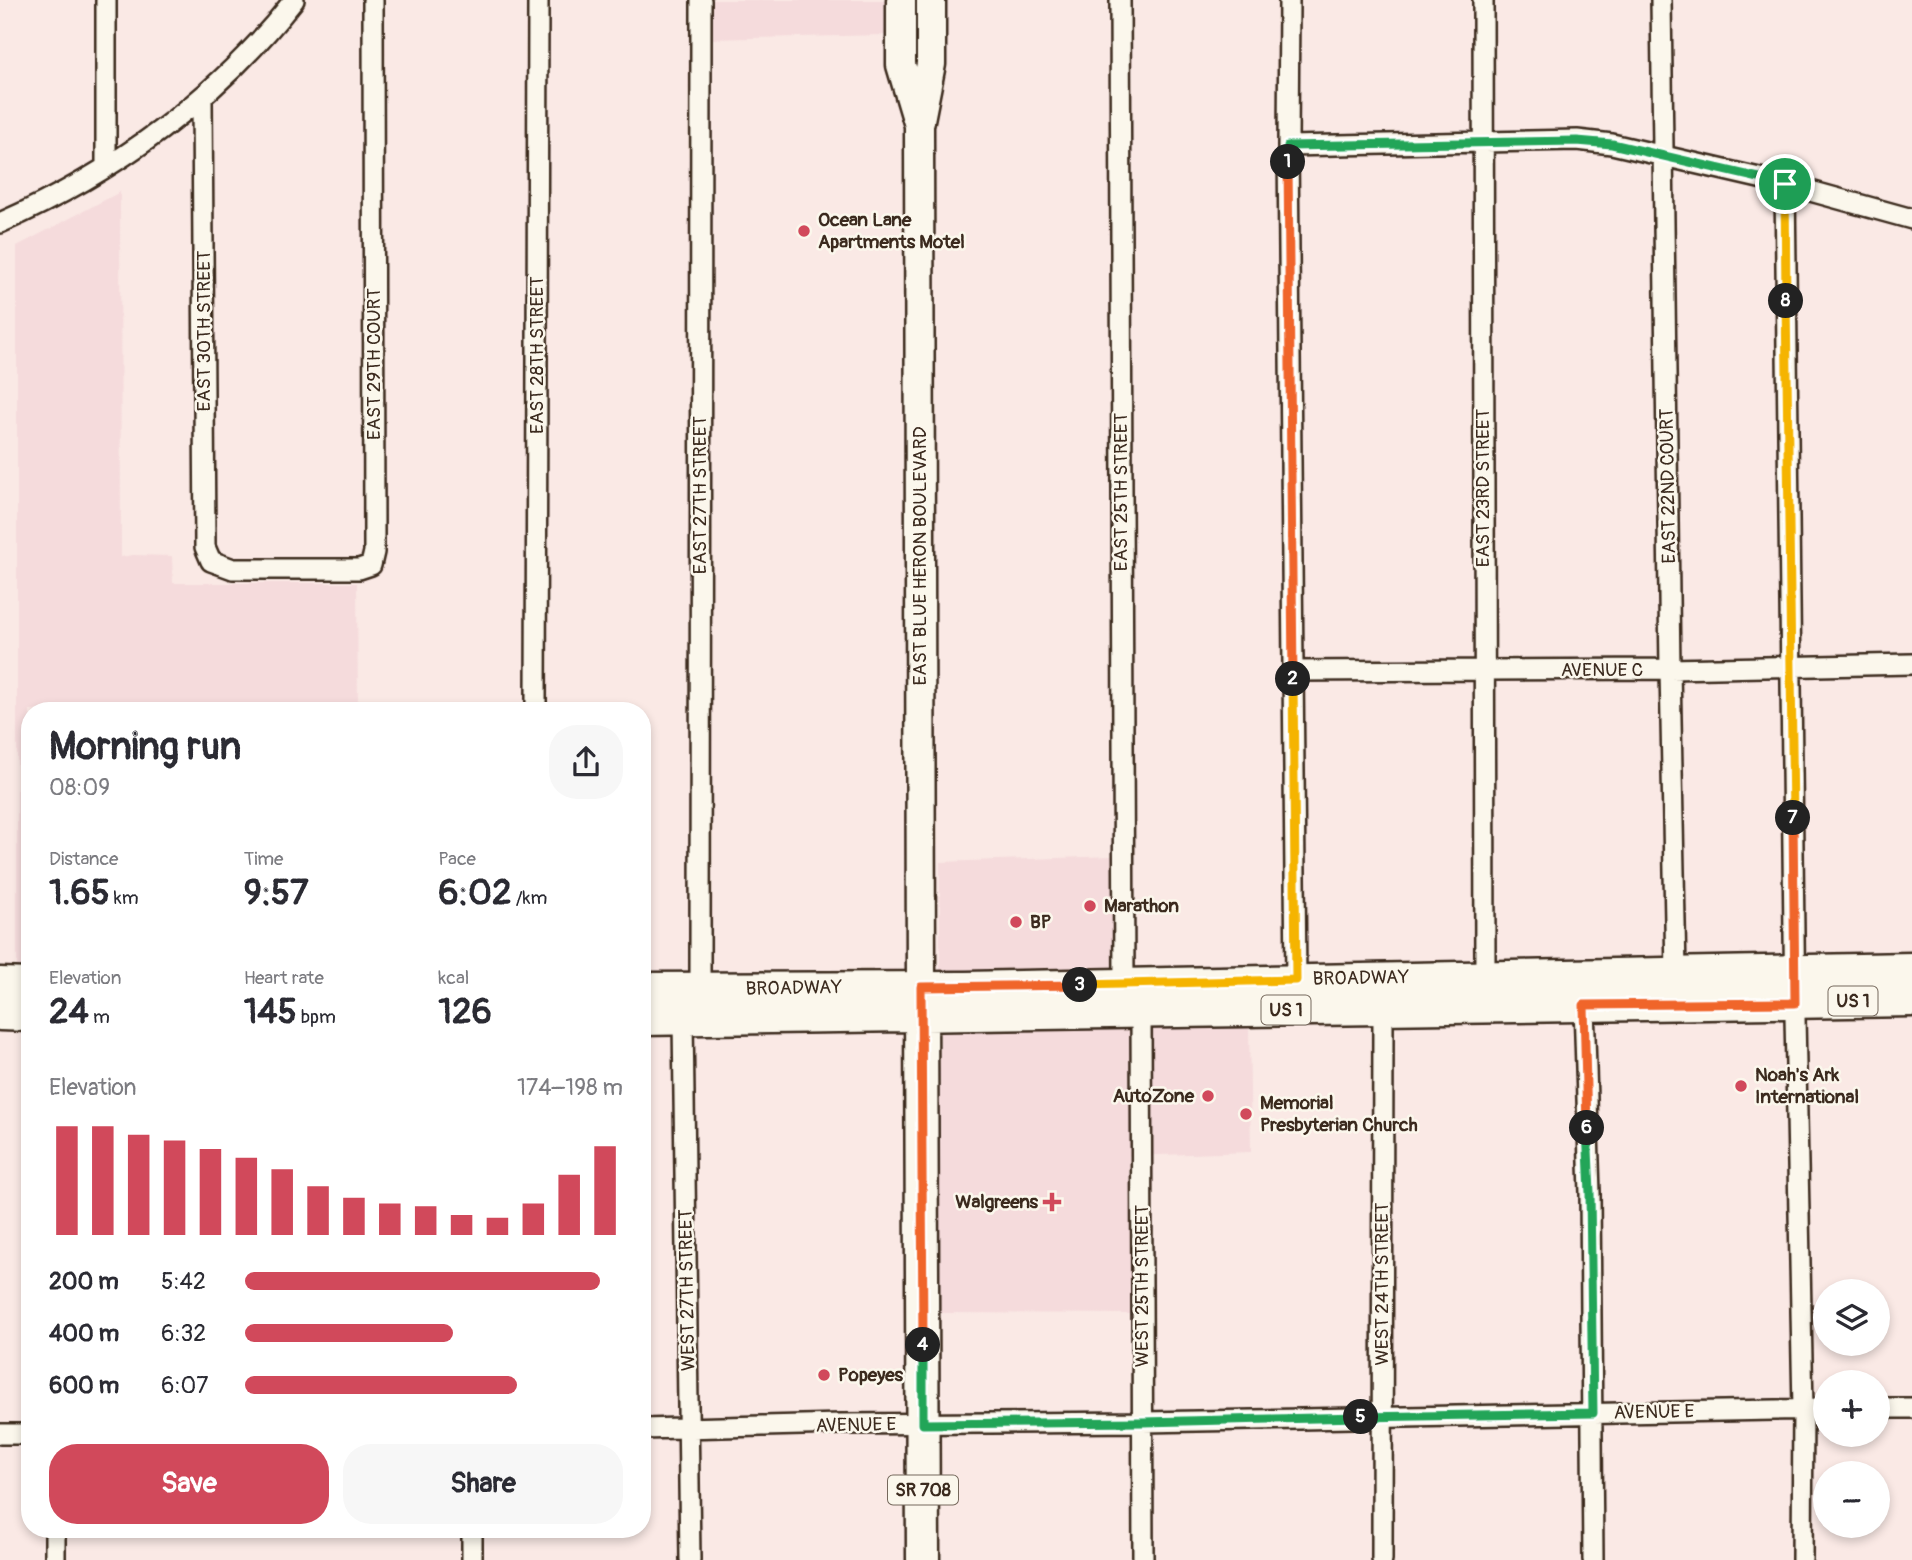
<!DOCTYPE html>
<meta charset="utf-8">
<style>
body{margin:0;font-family:Pangolin,sans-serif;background:#f7f7f7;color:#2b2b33;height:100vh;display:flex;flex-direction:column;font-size:26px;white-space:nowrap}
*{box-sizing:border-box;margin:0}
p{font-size:23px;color:#7c7c81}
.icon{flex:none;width:38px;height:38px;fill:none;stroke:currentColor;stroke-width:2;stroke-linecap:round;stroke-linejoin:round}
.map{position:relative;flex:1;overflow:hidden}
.sheet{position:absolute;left:21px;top:702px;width:630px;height:836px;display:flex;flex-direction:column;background:#fff;border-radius:28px;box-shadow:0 4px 10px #0003}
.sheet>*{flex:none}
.buttons{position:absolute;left:1813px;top:1279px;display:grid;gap:14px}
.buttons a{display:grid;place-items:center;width:77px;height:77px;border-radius:50%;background:#fff;box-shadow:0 4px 10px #0003;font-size:35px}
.pin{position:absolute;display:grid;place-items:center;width:60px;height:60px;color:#fff;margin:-30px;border:4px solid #fff;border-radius:50%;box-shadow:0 2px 7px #0007}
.km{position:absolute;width:35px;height:35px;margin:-18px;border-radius:50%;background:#222;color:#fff;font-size:19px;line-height:35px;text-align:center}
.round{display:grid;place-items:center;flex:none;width:74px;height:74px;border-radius:28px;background:#f7f7f7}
.overview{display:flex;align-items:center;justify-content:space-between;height:119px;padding:0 28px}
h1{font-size:38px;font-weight:800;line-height:52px}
.metrics{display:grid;grid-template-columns:repeat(3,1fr);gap:10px;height:119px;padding:7px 28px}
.metrics div{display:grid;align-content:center}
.metrics b{font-size:35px;font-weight:800}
.metrics small{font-size:19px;font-weight:400}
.metrics p{font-size:19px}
.chart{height:196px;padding:14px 28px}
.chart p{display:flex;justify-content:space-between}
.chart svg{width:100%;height:126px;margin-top:7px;stroke:#d1495b;stroke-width:6}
.action{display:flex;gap:14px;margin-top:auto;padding:14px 28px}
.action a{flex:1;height:80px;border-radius:28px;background:#d1495b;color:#fff;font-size:28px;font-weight:800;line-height:80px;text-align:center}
.action a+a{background:#f7f7f7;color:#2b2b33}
ul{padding:0 28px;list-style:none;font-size:23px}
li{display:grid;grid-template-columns:112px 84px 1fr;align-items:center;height:52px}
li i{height:18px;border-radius:9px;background:#d1495b}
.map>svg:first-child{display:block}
.built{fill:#f5dbdc}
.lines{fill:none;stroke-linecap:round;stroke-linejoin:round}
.minor-casing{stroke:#3b2a1e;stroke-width:24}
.secondary-casing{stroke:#3b2a1e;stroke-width:33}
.primary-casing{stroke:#3b2a1e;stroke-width:37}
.minor{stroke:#fbf7ec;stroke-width:19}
.secondary{stroke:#fbf7ec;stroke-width:28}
.primary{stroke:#fbf7ec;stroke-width:32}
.split-1-casing{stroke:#fff;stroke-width:14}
.split-2-casing{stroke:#fff;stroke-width:14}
.split-3-casing{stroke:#fff;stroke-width:14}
.split-4-casing{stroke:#fff;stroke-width:14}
.split-5-casing{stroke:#fff;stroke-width:14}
.split-6-casing{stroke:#fff;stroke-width:14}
.split-7-casing{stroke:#fff;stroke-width:14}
.split-8-casing{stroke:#fff;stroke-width:14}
.split-9-casing{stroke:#fff;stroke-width:14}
.split-1{stroke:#22a559;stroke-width:9}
.split-2{stroke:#f0652b;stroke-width:9}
.split-3{stroke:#f5b400;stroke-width:9}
.split-4{stroke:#f0652b;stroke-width:9}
.split-5{stroke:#22a559;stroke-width:9}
.split-6{stroke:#22a559;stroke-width:9}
.split-7{stroke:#f0652b;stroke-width:9}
.split-8{stroke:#f5b400;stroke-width:9}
.split-9{stroke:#f5b400;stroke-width:9}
.poi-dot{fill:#d1495b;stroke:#fbf7ec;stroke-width:2.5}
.labels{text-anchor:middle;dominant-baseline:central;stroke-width:5;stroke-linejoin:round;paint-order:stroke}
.shield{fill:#fbf7ec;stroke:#75685c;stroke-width:2}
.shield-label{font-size:18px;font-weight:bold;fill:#3b2a1e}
.poi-label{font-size:19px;font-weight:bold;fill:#3b2a1e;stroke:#fbf7ec;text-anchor:start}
.street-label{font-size:19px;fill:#3b2a1e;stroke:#fbf7ec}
</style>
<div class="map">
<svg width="1912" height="1560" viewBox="0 0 1912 1560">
<rect width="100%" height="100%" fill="#fae9e5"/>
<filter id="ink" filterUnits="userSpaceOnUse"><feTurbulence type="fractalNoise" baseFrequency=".0143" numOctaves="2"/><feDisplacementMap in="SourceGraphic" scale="14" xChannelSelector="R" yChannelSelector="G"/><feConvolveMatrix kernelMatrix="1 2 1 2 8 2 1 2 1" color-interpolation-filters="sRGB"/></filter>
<g filter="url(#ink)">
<path class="built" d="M710 0H884L885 35 710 39Z
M120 192 121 557 133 555 172 556 173 583H357L358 710H30V968H17V246Z
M1112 856 1115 1026 1249 1025 1251 1152 1129 1156 1132 1314 940 1313V862Z"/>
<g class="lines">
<g class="minor-casing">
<path id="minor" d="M106 0V166
M1120 0 1124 984
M1289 0 1288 146 1296 980
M1483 0 1485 976
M1661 0 1670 669 1676 973
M202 99 205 547 211 561 233 569H359L371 565 374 552 373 0
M1288 146 1577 140 1612 144 1785 184 1912 219
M1785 184 1795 1017 1803 1409 1802 1560
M0 223C114 173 217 99 294 0
M1293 671 1670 669 1912 664
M536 710 538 0
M700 989 701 0
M1584 1005 1590 1193 1593 1560
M1141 1013 1143 1560
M683 1019 690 1560
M1878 1408H1912
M642 1429 841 1424 1143 1422 1825 1409
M0 1434H30
M55 1530V1560
M472 1530V1560
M1382 1560 1383 1008"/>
</g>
<g class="secondary-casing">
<path id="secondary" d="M901 0V65L918 122
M921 987 919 125 931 64V0"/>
</g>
<g class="primary-casing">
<path id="primary" d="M0 984 30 985
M642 989 966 988 1912 969
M921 995 923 1560
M0 1014 30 1015
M642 1019 1912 1000"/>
</g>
<use href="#minor" class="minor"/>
<use href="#secondary" class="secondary"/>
<use href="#primary" class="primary"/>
</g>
</g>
<g class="lines" filter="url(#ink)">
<g class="split-1-casing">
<path id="split-1" d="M1288 162V146L1577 141 1612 144 1785 184"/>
</g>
<g class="split-2-casing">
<path id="split-2" d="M1288 162 1293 679"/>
</g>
<g class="split-3-casing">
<path id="split-3" d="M1080 985 1296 980 1293 679"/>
</g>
<g class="split-4-casing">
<path id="split-4" d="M923 1345 921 987 1080 985"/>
</g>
<g class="split-5-casing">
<path id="split-5" d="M923 1345V1424L1143 1422 1361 1417"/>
</g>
<g class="split-6-casing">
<path id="split-6" d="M1361 1417 1593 1413 1590 1193 1587 1128"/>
</g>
<g class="split-7-casing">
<path id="split-7" d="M1587 1128 1584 1005 1795 1003 1793 818"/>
</g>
<g class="split-8-casing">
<path id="split-8" d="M1786 301 1793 818"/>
</g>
<g class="split-9-casing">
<path id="split-9" d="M1785 184 1786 301"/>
</g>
<use href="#split-1" class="split-1"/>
<use href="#split-2" class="split-2"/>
<use href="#split-3" class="split-3"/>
<use href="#split-4" class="split-4"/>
<use href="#split-5" class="split-5"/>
<use href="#split-6" class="split-6"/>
<use href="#split-7" class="split-7"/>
<use href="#split-8" class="split-8"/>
<use href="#split-9" class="split-9"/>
</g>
<g class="poi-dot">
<circle cx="804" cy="231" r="7"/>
<circle cx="1090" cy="906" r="7"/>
<circle cx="1016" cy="922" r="7"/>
<circle cx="1741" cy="1086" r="7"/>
<circle cx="1208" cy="1096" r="7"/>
<circle cx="1246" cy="1114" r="7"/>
<path d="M1048.5 1191.5h7v7h7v7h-7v7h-7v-7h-7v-7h7z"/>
<circle cx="824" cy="1375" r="7"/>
</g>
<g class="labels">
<g class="shield">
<rect x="1828.5" y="986.5" width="49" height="29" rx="5"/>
<rect x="1261.5" y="995.5" width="49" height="29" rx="5"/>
<rect x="888" y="1475.5" width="70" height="29" rx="5"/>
</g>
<g class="shield-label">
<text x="1853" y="1001">US 1</text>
<text x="1286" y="1010">US 1</text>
<text x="923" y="1490">SR 708</text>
</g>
<g class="poi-label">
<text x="818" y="220">Ocean Lane<tspan x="818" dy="22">Apartments Motel</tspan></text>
<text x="1104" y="906">Marathon</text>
<text x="1030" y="922">BP</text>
<text x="1755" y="1075">Noah's Ark<tspan x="1755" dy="22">International</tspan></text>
<text x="1194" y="1096" text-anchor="end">AutoZone</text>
<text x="1260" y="1103">Memorial<tspan x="1260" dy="22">Presbyterian Church</tspan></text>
<text x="1038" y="1202" text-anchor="end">Walgreens</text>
<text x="838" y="1375">Popeyes</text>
</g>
<g class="street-label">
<text transform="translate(204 331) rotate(-90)">EAST 30TH STREET</text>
<text transform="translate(537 355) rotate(-90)">EAST 28TH STREET</text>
<text transform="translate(374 364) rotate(-90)">EAST 29TH COURT</text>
<text transform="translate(1668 486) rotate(-91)">EAST 22ND COURT</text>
<text transform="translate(1483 488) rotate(-90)">EAST 23RD STREET</text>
<text transform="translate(1121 492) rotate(-90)">EAST 25TH STREET</text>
<text transform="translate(700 495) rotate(-90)">EAST 27TH STREET</text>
<text transform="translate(920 556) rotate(-90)">EAST BLUE HERON BOULEVARD</text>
<text x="1602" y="670">AVENUE C</text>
<text transform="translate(1361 978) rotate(-1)">BROADWAY</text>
<text transform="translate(794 988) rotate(-1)">BROADWAY</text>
<text transform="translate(1382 1284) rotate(-90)">WEST 24TH STREET</text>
<text transform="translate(1142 1286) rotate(-90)">WEST 25TH STREET</text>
<text transform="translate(687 1290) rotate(-91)">WEST 27TH STREET</text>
<text transform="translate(1654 1412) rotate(-1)">AVENUE E</text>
<text transform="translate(856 1425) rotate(-1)">AVENUE E</text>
</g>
</g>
</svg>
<div class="buttons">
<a><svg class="icon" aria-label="layers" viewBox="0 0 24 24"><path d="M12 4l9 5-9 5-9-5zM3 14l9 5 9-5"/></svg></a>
<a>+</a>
<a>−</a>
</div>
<div class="pin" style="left:1785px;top:184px;background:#1e9e55"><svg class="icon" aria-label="arrive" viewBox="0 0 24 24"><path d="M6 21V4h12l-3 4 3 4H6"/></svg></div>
<b class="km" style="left:1288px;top:162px">1</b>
<b class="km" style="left:1293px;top:679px">2</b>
<b class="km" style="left:1080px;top:985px">3</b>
<b class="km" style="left:923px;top:1345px">4</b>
<b class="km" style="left:1361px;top:1417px">5</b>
<b class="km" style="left:1587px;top:1128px">6</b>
<b class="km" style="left:1793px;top:818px">7</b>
<b class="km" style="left:1786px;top:301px">8</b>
<section class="sheet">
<div class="overview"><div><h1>Morning run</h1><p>08:09</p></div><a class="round"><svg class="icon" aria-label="share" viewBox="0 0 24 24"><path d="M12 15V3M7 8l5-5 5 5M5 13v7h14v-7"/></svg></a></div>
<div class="metrics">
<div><p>Distance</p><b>1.65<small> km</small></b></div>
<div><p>Time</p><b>9:57</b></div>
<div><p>Pace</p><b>6:02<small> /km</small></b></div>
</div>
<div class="metrics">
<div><p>Elevation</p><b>24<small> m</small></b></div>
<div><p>Heart rate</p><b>145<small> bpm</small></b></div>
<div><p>kcal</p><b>126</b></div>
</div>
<div class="chart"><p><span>Elevation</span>174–198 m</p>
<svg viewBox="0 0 160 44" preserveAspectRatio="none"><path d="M5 44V6M15 44V6M25 44V9M35 44V11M45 44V14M55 44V17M65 44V21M75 44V27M85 44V31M95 44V33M105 44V34M115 44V37M125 44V38M135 44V33M145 44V23M155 44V13"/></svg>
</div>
<ul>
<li><b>200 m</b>5:42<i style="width:94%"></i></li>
<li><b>400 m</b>6:32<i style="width:55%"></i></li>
<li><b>600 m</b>6:07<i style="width:72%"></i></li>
</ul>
<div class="action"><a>Save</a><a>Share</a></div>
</section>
</div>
